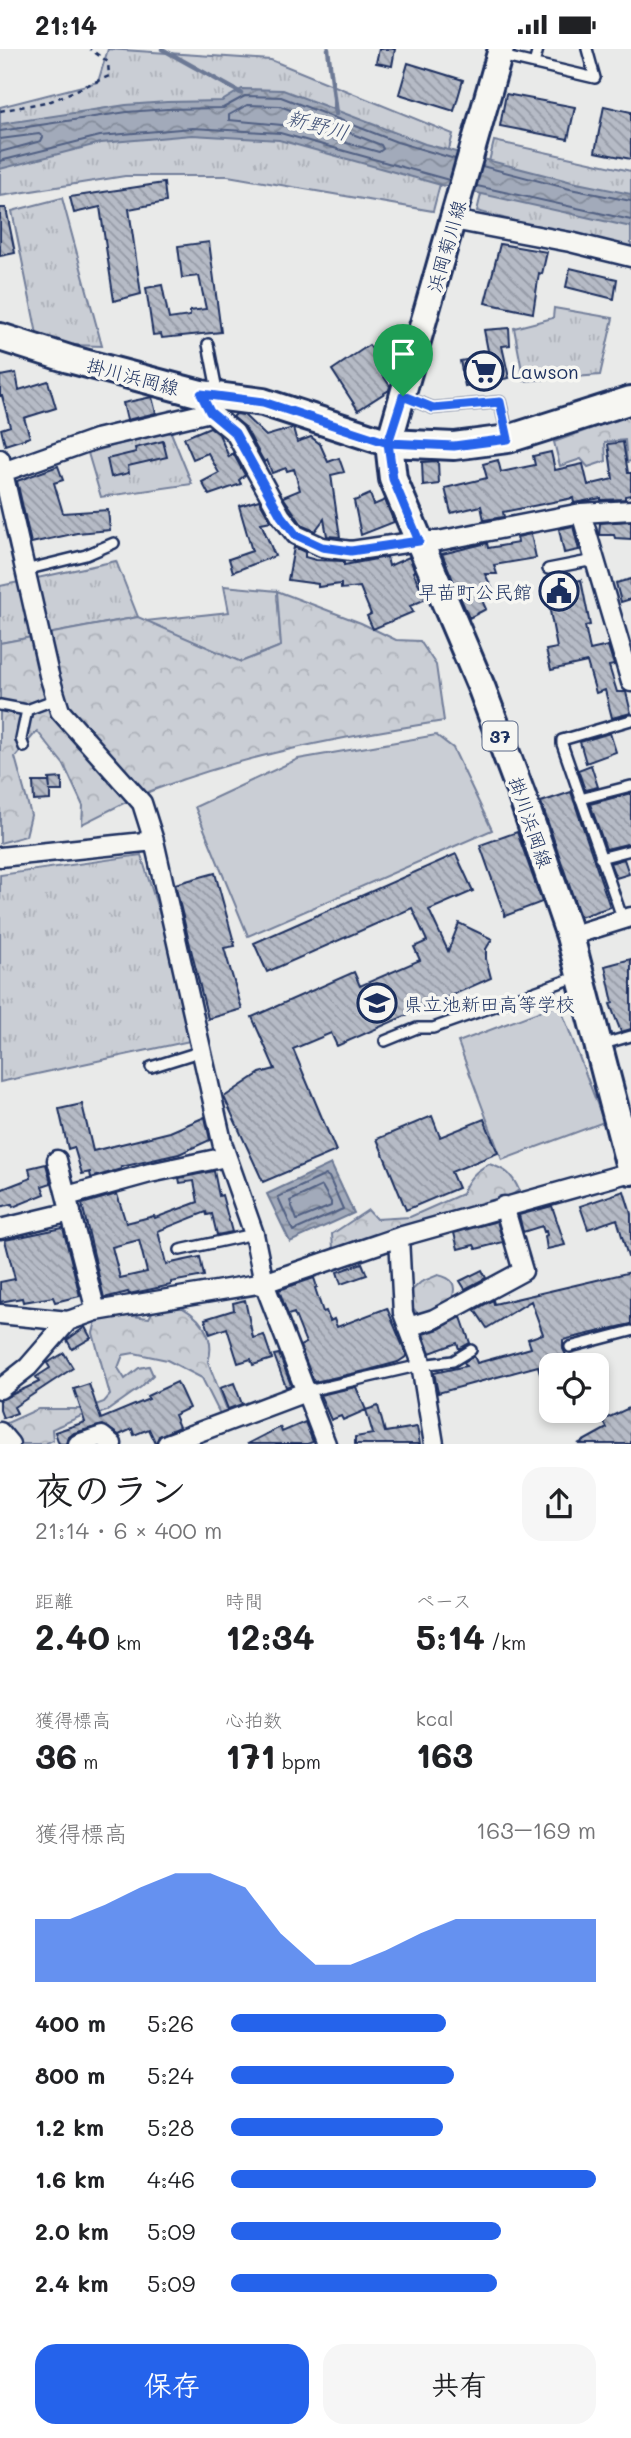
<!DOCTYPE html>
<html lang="ja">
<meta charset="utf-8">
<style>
body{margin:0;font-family:Mali,"Klee One",sans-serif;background:#f6f6f6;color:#202124;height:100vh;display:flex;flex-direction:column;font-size:26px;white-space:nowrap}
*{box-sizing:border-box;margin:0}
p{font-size:23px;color:#757577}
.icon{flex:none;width:38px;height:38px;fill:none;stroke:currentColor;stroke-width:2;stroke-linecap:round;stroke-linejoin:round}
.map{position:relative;height:1395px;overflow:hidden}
.details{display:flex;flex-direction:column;background:#fff;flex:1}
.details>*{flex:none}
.buttons{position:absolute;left:539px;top:1304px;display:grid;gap:14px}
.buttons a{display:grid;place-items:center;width:70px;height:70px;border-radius:14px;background:#fff;box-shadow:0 4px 10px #0003;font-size:35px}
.pin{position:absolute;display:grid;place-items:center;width:60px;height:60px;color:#fff;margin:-72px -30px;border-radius:50% 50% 50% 0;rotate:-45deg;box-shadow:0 0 7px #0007}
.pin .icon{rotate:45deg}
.round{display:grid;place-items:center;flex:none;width:74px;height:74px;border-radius:21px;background:#f6f6f6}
.head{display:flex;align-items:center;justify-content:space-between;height:119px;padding:0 35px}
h1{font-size:38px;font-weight:700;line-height:52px}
.stats{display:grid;grid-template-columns:repeat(3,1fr);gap:10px;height:119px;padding:7px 35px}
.stats div{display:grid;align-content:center}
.stats b{font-size:35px;font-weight:700}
.stats small{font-size:19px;font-weight:400}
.stats p{font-size:19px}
.chart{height:196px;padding:14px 35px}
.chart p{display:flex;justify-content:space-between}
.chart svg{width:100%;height:126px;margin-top:7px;fill:#2563eb;opacity:.7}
.primary-button{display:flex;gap:14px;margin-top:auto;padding:14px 35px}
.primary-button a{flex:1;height:80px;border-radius:21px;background:#2563eb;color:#fff;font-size:28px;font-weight:700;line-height:80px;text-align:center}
.primary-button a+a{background:#f6f6f6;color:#202124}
ul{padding:0 35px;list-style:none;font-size:23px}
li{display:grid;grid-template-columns:112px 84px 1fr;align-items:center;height:52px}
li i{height:18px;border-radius:9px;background:#2563eb}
.status{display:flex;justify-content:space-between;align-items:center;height:49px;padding:0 35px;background:#fff;direction:ltr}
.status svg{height:19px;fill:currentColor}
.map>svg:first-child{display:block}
.grass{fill:url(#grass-tufts);stroke:#727e9a;stroke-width:2}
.forest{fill:url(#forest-crowns);stroke:#727e9a;stroke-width:2}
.park{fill:#caced5;stroke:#727e9a;stroke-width:2}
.water{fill:url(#water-waves);stroke:#6c7995;stroke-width:2}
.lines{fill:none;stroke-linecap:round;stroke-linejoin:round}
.shore{stroke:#516083;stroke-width:2}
.stream{stroke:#6c7995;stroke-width:4.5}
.building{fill:url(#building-back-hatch);stroke:#1b2f5e;stroke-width:2;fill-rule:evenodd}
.lane-casing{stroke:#1b2f5e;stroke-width:14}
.street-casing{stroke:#1b2f5e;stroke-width:23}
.secondary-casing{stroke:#1b2f5e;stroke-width:30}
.primary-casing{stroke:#1b2f5e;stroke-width:32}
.path{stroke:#1b2f5e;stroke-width:2.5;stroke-dasharray:5 5;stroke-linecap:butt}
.lane{stroke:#f6f6f2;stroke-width:9}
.street{stroke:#f6f6f2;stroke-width:18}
.secondary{stroke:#f6f6f2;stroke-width:24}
.primary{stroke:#f6f6f2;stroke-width:26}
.route-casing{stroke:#fff;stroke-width:14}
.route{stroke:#2563eb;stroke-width:9}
.labels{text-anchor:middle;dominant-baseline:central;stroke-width:7;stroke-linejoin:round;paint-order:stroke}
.shield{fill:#f6f6f2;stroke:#5d6b8a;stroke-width:2}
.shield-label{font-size:18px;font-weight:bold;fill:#1b2f5e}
.street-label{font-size:19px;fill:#1b2f5e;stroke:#f6f6f2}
.poi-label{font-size:19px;fill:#1b2f5e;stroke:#f6f6f2;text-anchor:start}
.water-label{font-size:21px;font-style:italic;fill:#44547a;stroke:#f6f6f2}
</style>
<div class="status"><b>21:14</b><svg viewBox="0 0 49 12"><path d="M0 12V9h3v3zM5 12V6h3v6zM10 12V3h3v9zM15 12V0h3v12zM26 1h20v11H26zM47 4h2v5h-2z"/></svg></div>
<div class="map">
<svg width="631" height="1395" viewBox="0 0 631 1395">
<defs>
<pattern id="grass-tufts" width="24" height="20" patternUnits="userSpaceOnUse" patternTransform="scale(1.75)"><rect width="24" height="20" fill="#caced5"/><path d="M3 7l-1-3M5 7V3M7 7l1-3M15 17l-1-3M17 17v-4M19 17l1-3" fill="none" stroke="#adb1b9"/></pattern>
<pattern id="forest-crowns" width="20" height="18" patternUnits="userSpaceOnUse" patternTransform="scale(1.75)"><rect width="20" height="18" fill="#caced5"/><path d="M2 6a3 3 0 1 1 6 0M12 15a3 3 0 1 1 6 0" fill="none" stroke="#adb1b9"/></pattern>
<pattern id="water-waves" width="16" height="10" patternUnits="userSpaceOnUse" patternTransform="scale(1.75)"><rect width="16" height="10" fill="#a2aaba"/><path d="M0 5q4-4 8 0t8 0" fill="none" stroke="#838b9a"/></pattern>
<pattern id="building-back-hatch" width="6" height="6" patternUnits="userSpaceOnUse" patternTransform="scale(1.75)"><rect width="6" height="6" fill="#b6bbc6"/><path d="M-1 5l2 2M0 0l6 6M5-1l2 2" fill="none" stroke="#9398a4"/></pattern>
</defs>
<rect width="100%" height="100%" fill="#e9eae9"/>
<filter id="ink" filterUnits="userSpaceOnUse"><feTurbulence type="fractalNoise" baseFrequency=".0143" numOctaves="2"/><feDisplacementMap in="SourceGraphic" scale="14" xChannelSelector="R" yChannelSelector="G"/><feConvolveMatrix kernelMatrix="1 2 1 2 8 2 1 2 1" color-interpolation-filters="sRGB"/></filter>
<g filter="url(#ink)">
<path class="grass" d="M108 0 271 11 453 85 433 162 228 127H125L0 147V58L98 33Z
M494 92 631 122V203L477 162Z
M62 149 102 297 39 295 12 162Z
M554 259 613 269 600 326 524 332 514 279 553 269Z
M170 381 192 435 101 448 88 404Z
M116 512 138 568 0 594V537Z
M224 537 277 542 281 597 241 613 145 572 229 563Z
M141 806 199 990 0 1033V826Z"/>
<path class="forest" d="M631 365V412L627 413 625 391 605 393 606 412 588 418 581 410 560 417 554 393Z
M277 542 361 574 396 591 420 592 436 616 444 672C348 687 251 704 159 739 133 748 107 763 82 775L83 757 64 716 37 682 15 708 31 766 26 787 0 794V594L138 568 241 613 281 597Z
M489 1115C505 1120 512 1125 519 1141L503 1152 348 1199H333L332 1185 368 1161 376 1170 410 1168 462 1145C468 1130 474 1123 489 1115Z
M438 1226C453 1229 457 1236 452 1250L426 1263 417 1264 412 1258 410 1243 421 1233Z
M174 1255C198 1264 217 1287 208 1313L229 1366 222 1369 202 1329 167 1311 134 1304 123 1306 118 1319 125 1330 139 1319 149 1317 153 1326 141 1338 107 1362 90 1367H81L52 1380 53 1391 45 1395H17L0 1377 38 1360H85L104 1353 110 1346 93 1284 96 1272 124 1266 149 1269 154 1260Z"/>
<path class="park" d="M436 686 453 699 492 781 248 887 195 758 298 710Z
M559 955 604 1073 502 1111 458 993Z"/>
<path class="water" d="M242 40 283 41 425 95 572 133 631 145V178L441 136 279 91 192 86 101 94 0 120V75L126 56 167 53 222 52Z
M331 1115 354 1164 290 1193 267 1145Z"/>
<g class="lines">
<path class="shore" d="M247 56 280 57 381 96 383 100 379 103 282 76 229 71V66Z
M0 82 127 63 167 60 223 59 245 47 281 48 397 93 455 110
M0 90 39 85 43 88 41 92 0 103
M0 112 100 87 192 79 280 84 449 131
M482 117 570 140 631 152
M477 137 631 171
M326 1126 329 1128 343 1160 293 1182 278 1148Z
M322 1137 331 1153V1157L297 1171 290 1152Z"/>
<path class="stream" d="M162 0 241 44
M328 0 336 65"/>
</g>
<path class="building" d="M379 0H395L392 17 376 14Z
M408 14 463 31 454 62 399 45Z
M506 45 575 58 568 90 500 77Z
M604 57 631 63V110L595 103Z
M164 134 166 153 129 160 141 245 114 252 100 158 74 164 70 148Z
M0 159H6L15 204 0 207Z
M209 193 221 283 162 289 161 285 153 286 146 239 162 236 169 270 190 267V262L206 260 199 227 182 229 178 197Z
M500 195 547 203 542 225 539 224 533 264 485 254Z
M570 219 617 230 614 250 566 238Z
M509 279 510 296 502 297 509 329 465 337 460 312 489 307 484 281Z
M369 296 380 311 375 315 390 337 389 341 358 361 332 321Z
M16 324 19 341 48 332 56 359 24 369 30 388 5 396 1 380 10 377 2 347H0V327Z
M152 348 156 364 127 371 123 354Z
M236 365 244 366 266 387 293 379 297 393 311 388 320 395 328 413 339 409 344 423 331 426 340 488 327 487 324 470 315 482 303 477 283 448 300 441 294 420 287 422 286 419 272 424 267 411 264 413 245 378 233 368Z
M210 378 219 385 229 408 233 404 245 426 239 431 241 435 209 446 202 433 219 424 208 404 193 410 184 389Z
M163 392 167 408 128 417 129 424 111 428 107 410 136 403 135 399Z
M623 393 628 424H631V446L625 447V450L601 451V449L574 454 573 449 503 463 504 468 484 471 481 457 451 464 445 439 487 429 483 415 498 411 501 423 535 416 533 407 551 403 555 421 583 415 588 436 613 430 608 395Z
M438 412 439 435 423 437 422 413Z
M58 417 63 431 54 434 63 464 108 461 110 481 77 484 31 494 17 432Z
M370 445 374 456 385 451 394 473 361 486 354 452Z
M259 451 271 472 261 474 275 507 233 523 229 510 252 502 239 457Z
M631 472V490L615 489 614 486H599L600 474Z
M573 477 579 501 564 504 559 480Z
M531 485 536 509 494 516 497 525H485L493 541 480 547 486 560 469 569 442 505 487 494 488 499 518 494 517 488Z
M294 498 305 503V508L316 511 344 512V516L387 508 389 517 409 508 415 522 413 523 426 550 410 557 413 563 373 580 367 567 371 565 360 538 341 540V535L318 538V535L288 531Z
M569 525 571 533 581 531 590 576 585 577 590 601 608 597 614 616 609 617 617 643H626L631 664 612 669 605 641 596 644 587 613 551 621 546 601 557 599 544 530Z
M631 530V550L621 553 616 534Z
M610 684 616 703 586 714 580 693Z
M591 716 598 738 585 741 578 721Z
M62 729V742H50V751L34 752 33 733H49L50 740 49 730Z
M571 743 610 858 580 868 541 753Z
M631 744V794L606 800 590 755Z
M517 783 542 853 505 867 480 796Z
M456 805 473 842 429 861 448 902 459 874 492 890 486 900V910L491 929 337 997 331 984 293 1000 336 1102 263 1133 224 1048 260 1024 275 1020 252 968 354 923 360 937 420 911 414 898 427 892 412 859 267 923 254 894Z
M624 810 629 825 616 829 610 814Z
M215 824 235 897 224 899 242 960 208 970 175 835Z
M631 910V980L621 983 610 955 613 954 605 917Z
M82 1055 93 1102 170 1083 205 1068 210 1091 179 1105 121 1118V1120L91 1129 90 1123 82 1125 74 1098 68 1100 59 1060Z
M432 1067 440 1088 484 1070 498 1104 451 1123 458 1139 406 1161 377 1090Z
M46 1115 51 1134 42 1137 45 1145 13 1158 12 1155 0 1158V1141L31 1129 29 1119Z
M214 1122 219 1147 222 1146 232 1183 217 1186 212 1165 207 1166 206 1163 158 1182 166 1215 200 1208 204 1227 171 1233V1236L129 1245 128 1243 104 1249 82 1155 117 1145 126 1174 154 1167 155 1169 198 1153 194 1132 180 1134 179 1129ZM139 1191 147 1223 120 1229 112 1198Z
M624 1142 631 1165V1208H628L617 1170 588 1180 580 1157Z
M552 1157 565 1196 547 1200 545 1187 547 1186 546 1182 544 1183 542 1177 523 1183 519 1166Z
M497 1172 503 1193 476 1200 474 1196 458 1200 454 1184Z
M63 1179 80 1247 55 1253 53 1248 23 1253 22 1249 0 1253V1233L15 1230 5 1191Z
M362 1214 367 1226 341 1235 337 1223Z
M482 1221 486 1229 465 1240 460 1232Z
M631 1223V1275L563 1291V1300L571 1316H551V1324L541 1327 538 1317 438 1344 434 1324 466 1317 464 1313 474 1307 477 1314 531 1299 528 1290 543 1285 531 1252 487 1279 475 1261 493 1251 494 1255Z
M314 1229 317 1238 315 1239 323 1263 326 1262 330 1272 334 1270 337 1278 387 1259 407 1307 398 1313 365 1322 314 1333 300 1297 306 1294 294 1264 288 1266 279 1241Z
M245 1251 253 1289 264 1286 272 1310 253 1316 251 1310 238 1314 227 1279 210 1285 205 1270 234 1261 233 1254Z
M461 1268 470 1294 459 1300 457 1294 430 1304 423 1285 439 1280Z
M85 1278 91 1289 72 1300 67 1291Z
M64 1304 73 1319 14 1358 17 1364 3 1369 0 1361V1351L39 1333 36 1328 50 1319 47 1314Z
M279 1305 291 1336 286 1338 274 1306Z
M177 1333 189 1359 174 1366 179 1378 159 1387 156 1395 149 1380 134 1386 132 1380 119 1386 103 1376 74 1384 69 1388 67 1395H59L55 1383 85 1373 74 1340 89 1335 101 1370 149 1350 147 1347Z
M234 1334 242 1355 228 1360 220 1339Z
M356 1338 366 1361 343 1371 341 1367 331 1371 320 1346Z
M378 1357 385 1383 417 1378 420 1395H355V1388L373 1385 366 1361Z
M631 1358V1395H578L607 1379 603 1371Z
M305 1373 313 1393 307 1395H247L280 1378 282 1383Z"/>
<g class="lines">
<g class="lane-casing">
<path id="lane" d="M501 7 595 29 587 0
M534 15 538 0
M208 295 218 346
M403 347 433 359 500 353 508 388
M548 520 594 511
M25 521 86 506 114 494
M0 656 27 661 56 650
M24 698 21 690 27 661
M580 750 631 737
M600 809 631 801
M623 871 562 695V691L631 671
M385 992 417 979H433L579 927
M600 996 631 987
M151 1018 202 1002
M180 1201 254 1185
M570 1298 631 1282
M308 1342 421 1316 453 1312 471 1301"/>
</g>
<g class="street-casing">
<path id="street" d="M453 171 570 193 631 208
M201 345 210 363 235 384 281 467 296 486 322 498 351 502 419 492H438L581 464 631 461
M0 410 49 626 60 662 142 754 154 792 223 1097 254 1185 264 1234 326 1395
M0 424 96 390 210 363
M581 464 631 633
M0 808 154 792
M570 887 631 868
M57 1111 96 1262
M67 1147 150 1124 226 1108
M0 1180 71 1163
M399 1188 403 1264 420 1309 434 1395
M0 1265 68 1272
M408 1278 434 1270 523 1222 504 1157
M0 1340 28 1318 68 1272 96 1262 264 1234 399 1188 631 1123
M0 1383 10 1395
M78 1395 102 1387 112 1395
M167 1395 308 1342"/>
</g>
<g class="secondary-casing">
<path id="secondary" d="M389 394 501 0"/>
</g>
<g class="primary-casing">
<path id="primary" d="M0 288 69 310 201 345 263 353 389 394 454 397 508 390 631 351
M389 394 393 430 482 640 522 747 570 887 631 1122"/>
</g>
<path class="path" d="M0 62 51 52 109 27 108 13 90 0"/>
<use href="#lane" class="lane"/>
<use href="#street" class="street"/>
<use href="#secondary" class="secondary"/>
<use href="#primary" class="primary"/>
</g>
</g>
<g class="lines" filter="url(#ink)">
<g class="route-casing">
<path id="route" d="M403 347 388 394 263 353 201 345 210 363 235 384 281 467 296 486 322 498 351 502 419 492 393 430 388 394 454 397 508 390 500 353 433 359 403 347"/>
</g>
<use href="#route" class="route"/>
</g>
<defs>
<g id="supermarket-ring" transform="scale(2.0125)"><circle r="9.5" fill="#f6f6f2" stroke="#1b2f5e" stroke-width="1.5"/><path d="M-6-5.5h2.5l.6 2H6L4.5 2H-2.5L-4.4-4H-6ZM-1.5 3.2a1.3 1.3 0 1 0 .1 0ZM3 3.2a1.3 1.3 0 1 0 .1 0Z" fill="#1b2f5e"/></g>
<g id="civic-ring" transform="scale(2.0125)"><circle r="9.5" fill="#f6f6f2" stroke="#1b2f5e" stroke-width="1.5"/><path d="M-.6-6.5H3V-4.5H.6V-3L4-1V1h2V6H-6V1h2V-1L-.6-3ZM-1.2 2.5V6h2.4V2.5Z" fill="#1b2f5e"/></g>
<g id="school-ring" transform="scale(2.0125)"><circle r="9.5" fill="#f6f6f2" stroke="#1b2f5e" stroke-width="1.5"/><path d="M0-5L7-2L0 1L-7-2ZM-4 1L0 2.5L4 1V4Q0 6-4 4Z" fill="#1b2f5e"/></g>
</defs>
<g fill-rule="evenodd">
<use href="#supermarket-ring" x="484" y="322"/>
<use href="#civic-ring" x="559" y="542"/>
<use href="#school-ring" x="377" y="954"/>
</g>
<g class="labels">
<rect class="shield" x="482.5" y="672.5" width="35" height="29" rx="5"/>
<g class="shield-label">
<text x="500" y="687">37</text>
</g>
<g class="street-label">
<text transform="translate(446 197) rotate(-74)">浜岡菊川線</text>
<text transform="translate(133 327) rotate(15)">掛川浜岡線</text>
<text transform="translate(531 773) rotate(71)">掛川浜岡線</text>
</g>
<g class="poi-label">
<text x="511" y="322">Lawson</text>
<text x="532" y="542" text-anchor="end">早苗町公民館</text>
<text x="404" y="954">県立池新田高等学校</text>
</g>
<g class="water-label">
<text transform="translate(318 75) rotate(15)">新野川</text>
</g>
</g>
</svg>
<div class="buttons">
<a><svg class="icon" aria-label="locate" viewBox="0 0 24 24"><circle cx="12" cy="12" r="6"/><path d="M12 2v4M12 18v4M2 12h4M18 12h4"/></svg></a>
</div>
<div class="pin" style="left:403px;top:347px;background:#1e9e55"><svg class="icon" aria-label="arrive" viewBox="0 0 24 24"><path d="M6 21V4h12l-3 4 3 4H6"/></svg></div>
</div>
<section class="details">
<div class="head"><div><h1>夜のラン</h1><p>21:14 · 6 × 400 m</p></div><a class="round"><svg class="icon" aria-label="share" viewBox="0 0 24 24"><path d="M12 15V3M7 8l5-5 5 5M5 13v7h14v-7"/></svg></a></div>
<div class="stats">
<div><p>距離</p><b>2.40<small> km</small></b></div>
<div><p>時間</p><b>12:34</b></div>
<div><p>ペース</p><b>5:14<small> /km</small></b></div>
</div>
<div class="stats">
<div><p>獲得標高</p><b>36<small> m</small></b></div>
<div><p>心拍数</p><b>171<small> bpm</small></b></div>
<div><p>kcal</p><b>163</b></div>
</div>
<div class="chart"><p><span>獲得標高</span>163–169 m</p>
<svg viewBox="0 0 160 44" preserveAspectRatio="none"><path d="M0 44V22L10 22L20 17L30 11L40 6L50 6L60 11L70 27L80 38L90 38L100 33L110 27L120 22L130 22L140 22L150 22L160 22V44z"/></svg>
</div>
<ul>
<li><b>400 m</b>5:26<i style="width:59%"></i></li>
<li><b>800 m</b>5:24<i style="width:61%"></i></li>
<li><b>1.2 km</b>5:28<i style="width:58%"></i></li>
<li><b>1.6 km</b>4:46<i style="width:100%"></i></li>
<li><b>2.0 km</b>5:09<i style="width:74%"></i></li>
<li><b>2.4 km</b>5:09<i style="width:73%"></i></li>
</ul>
<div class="primary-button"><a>保存</a><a>共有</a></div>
</section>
